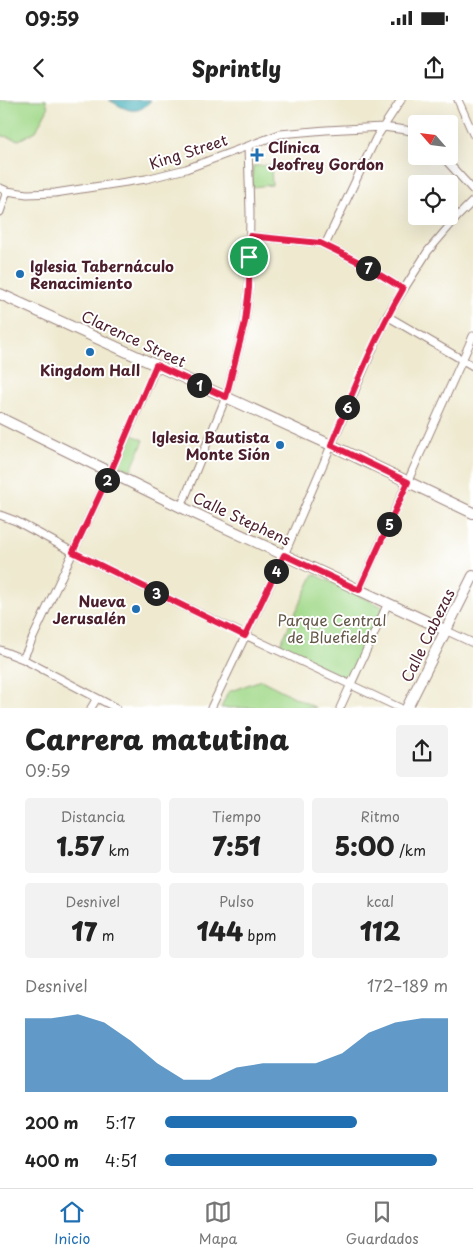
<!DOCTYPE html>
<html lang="es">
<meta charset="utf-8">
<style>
body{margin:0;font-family:"Playpen Sans",sans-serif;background:#f2f2f2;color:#222;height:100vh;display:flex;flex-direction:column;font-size:19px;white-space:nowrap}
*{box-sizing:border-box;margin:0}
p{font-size:16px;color:#767676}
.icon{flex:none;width:28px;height:28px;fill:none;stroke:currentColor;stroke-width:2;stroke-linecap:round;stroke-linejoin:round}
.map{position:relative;height:608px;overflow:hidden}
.details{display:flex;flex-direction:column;background:#fff;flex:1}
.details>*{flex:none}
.needle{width:32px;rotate:298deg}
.tools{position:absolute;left:408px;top:15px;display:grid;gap:10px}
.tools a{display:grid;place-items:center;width:50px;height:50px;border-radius:5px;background:#fff;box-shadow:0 5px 20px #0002;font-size:25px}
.pin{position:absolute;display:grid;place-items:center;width:42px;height:42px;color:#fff;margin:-21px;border:2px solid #fff;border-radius:50%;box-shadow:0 1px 5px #0007}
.km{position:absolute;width:25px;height:25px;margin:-12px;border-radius:50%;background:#222;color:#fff;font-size:14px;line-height:25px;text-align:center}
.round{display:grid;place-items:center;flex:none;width:52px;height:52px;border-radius:5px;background:#f2f2f2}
.headline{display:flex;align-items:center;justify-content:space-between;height:85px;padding:0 25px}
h1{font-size:28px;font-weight:800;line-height:38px}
.figures{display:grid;grid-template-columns:repeat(3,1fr);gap:8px;height:85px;padding:5px 25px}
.figures div{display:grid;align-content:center;border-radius:5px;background:#f2f2f2;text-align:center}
.figures b{font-size:25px;font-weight:800}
.figures small{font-size:14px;font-weight:400}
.figures p{font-size:14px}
.chart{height:140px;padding:10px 25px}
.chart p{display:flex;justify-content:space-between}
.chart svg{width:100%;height:90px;margin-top:5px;fill:#1f6fb2;opacity:.7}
ul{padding:0 25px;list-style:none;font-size:16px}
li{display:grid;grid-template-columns:80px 60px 1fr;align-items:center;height:38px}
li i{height:12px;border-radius:6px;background:#1f6fb2}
.status{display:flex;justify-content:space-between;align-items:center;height:35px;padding:0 25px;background:#fff;direction:ltr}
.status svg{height:14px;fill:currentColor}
header{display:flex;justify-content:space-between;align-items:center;height:65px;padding:0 25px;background:#fff;font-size:22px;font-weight:800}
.tabs{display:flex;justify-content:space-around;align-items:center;height:70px;border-top:1px solid #e0e0e0;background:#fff;font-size:14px;color:#767676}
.tabs a{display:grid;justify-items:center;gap:2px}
.tabs .current{color:#1f6fb2}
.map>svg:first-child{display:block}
.green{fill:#a2d98a;stroke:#767c5a}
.water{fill:#3cadb7;stroke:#436671}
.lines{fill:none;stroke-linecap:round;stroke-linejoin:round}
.street-casing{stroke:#9c847d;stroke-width:9}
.secondary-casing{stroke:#9c847d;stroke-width:12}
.street{stroke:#fff;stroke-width:7}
.secondary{stroke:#fff;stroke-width:10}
.route-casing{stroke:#fff;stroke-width:10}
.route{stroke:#e11d48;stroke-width:6}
.poi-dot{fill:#1f6fb2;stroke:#fff;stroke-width:2}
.labels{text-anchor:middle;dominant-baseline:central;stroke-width:4;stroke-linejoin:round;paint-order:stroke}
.poi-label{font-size:15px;font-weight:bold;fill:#4a1f2b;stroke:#fff;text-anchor:start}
.street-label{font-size:15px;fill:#4a1f2b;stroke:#fff}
.park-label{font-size:15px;fill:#645748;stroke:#fff}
</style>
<div class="status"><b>09:59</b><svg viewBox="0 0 49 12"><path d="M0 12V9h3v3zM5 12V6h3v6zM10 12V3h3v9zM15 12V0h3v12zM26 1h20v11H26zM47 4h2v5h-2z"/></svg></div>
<header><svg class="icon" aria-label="back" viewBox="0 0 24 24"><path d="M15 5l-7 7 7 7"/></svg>Sprintly<svg class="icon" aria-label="share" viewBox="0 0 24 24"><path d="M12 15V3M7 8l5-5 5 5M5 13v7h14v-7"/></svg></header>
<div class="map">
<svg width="473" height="608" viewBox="0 0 473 608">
<rect width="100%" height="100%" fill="#fff"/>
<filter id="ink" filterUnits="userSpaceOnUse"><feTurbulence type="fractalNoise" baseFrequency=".02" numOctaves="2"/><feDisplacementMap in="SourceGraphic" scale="10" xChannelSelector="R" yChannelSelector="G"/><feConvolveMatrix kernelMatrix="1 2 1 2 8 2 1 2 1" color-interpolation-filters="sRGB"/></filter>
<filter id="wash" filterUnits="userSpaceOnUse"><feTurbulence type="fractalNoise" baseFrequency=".0096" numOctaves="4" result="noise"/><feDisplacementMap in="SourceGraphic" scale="20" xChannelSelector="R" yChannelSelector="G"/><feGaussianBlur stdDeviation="1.12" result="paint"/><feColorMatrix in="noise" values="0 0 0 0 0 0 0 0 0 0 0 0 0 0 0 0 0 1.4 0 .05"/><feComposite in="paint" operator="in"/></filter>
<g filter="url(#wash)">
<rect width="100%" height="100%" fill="#eee9cf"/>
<path class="green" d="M0 0H46L48 8 36 31 19 40 0 35Z
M271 65 272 85 252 87 253 66Z
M130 334 144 340 131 370 118 365Z
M314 474 385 508 351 581 279 547Z
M261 580 316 608H221L228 592Z"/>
<path class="water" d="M109 0H151C137 18 125 9 109 0Z"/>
</g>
<g filter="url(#ink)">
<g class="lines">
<g class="street-casing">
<path id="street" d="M458 0 473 34
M442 56 473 90
M0 88 7 91 27 94 55 93 146 79 186 69 280 34 326 30 383 27 406 30 416 33
M0 112 7 91
M250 136 320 143 359 162 403 189
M325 145 376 38 401 0
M387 216 473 266
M181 407 226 297 245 222 249 188 250 113 248 46
M0 415 16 421 73 452 156 493 400 608
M359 490 473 236
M445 530 473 543
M0 550 23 559 116 608
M23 559 111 371 157 265
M91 608 97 598
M211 608 284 455 387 216 428 151 458 116 473 101
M340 608 388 503"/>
</g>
<g class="secondary-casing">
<path id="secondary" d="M0 194 331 345 473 413
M0 318 181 407 445 530
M407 608 473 476"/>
</g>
<use href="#street" class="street"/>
<use href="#secondary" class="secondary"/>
</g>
</g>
<g class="lines" filter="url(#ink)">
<g class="route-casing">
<path id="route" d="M250 136 320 143 359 162 403 189C374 238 353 292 331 345L408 382 359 490 284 455 245 536 73 452 111 371 156 265 226 297 245 222 249 188Z"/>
</g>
<use href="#route" class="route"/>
</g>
<g class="poi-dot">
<path d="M254.5 47.5h5v5h5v5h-5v5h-5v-5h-5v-5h5z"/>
<circle cx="20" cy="174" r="5"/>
<circle cx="90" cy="252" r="5"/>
<circle cx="280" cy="345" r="5"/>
<circle cx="136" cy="509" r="5"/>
</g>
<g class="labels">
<g class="poi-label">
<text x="268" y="46">Clínica<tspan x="268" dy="17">Jeofrey Gordon</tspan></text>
<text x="30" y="165">Iglesia Tabernáculo<tspan x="30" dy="17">Renacimiento</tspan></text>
<text x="90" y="269" text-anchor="middle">Kingdom Hall</text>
<text x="270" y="336" text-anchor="end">Iglesia Bautista<tspan x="270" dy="17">Monte Sión</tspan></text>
<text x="126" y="500" text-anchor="end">Nueva<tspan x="126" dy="17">Jerusalén</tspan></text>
</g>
<g class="street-label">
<text transform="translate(188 51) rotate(-18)">King Street</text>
<text transform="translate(134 238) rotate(25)">Clarence Street</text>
<text transform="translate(242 418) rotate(25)">Calle Stephens</text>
<text transform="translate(427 535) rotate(-64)">Calle Cabezas</text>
</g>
<g class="park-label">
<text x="332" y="519">Parque Central<tspan x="332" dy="17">de Bluefields</tspan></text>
</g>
</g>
</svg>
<div class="tools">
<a><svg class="needle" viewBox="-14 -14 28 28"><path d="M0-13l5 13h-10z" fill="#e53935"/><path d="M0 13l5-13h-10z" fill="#767676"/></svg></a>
<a><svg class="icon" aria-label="locate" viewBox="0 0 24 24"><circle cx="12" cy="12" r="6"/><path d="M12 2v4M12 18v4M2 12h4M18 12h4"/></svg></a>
</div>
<div class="pin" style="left:249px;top:157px;background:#1e9e55"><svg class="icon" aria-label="arrive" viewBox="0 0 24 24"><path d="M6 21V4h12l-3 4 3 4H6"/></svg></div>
<b class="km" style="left:199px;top:285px">1</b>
<b class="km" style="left:107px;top:380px">2</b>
<b class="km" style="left:156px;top:493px">3</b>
<b class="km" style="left:276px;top:471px">4</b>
<b class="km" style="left:389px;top:424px">5</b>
<b class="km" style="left:347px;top:307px">6</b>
<b class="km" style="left:368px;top:168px">7</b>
</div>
<section class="details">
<div class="headline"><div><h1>Carrera matutina</h1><p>09:59</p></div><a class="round"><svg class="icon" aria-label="share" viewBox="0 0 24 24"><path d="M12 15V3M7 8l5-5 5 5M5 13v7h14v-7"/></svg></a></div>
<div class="figures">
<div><p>Distancia</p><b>1.57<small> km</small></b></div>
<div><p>Tiempo</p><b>7:51</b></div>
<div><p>Ritmo</p><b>5:00<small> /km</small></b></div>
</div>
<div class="figures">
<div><p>Desnivel</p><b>17<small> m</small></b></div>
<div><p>Pulso</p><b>144<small> bpm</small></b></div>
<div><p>kcal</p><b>112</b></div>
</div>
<div class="chart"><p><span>Desnivel</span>172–189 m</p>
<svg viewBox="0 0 160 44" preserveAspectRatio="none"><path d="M0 44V8L10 8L20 6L30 10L40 19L50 30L60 38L70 38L80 32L90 30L100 30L110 30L120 25L130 15L140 10L150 8L160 8V44z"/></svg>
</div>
<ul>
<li><b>200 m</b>5:17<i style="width:68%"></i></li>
<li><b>400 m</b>4:51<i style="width:96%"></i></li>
</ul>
</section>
<nav class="tabs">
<a class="current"><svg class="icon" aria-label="home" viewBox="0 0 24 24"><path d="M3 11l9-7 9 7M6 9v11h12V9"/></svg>Inicio</a>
<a><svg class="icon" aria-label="map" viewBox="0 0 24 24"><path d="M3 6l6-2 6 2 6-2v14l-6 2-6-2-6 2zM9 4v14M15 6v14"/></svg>Mapa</a>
<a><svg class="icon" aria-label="saved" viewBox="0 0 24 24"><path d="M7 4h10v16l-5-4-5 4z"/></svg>Guardados</a>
</nav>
